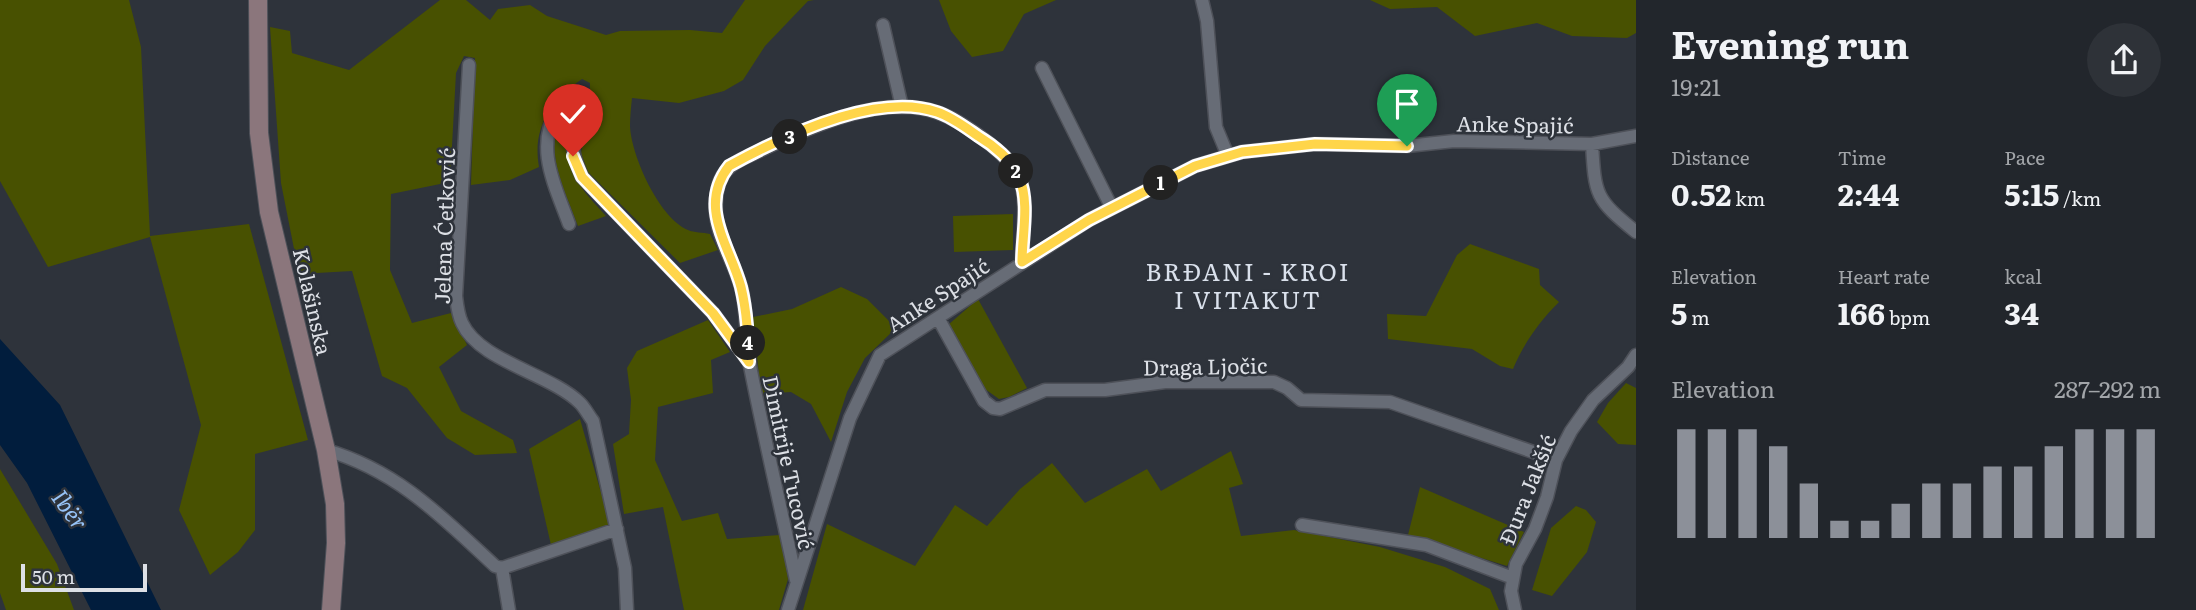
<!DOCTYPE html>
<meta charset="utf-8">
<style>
body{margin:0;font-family:Literata,serif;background:#2e3238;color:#f1f3f6;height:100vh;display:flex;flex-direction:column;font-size:26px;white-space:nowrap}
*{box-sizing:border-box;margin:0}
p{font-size:23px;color:#a2a5a9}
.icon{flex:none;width:38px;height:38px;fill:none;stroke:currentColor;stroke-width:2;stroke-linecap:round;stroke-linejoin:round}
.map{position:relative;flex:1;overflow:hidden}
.drawer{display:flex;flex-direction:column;background:#22262c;width:560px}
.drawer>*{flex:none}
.scale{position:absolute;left:21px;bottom:18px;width:126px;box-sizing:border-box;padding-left:7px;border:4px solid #dde0e6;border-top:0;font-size:19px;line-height:24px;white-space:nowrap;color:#dde0e6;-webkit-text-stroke:5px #2e333b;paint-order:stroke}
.pin{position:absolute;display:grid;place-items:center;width:60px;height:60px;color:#fff;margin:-72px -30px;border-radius:50% 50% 50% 0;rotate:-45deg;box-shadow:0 0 7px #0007}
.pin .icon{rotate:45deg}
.km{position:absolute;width:35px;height:35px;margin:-18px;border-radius:50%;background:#222;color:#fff;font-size:19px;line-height:35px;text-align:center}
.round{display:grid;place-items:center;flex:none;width:74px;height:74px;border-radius:37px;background:#2e3238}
.overview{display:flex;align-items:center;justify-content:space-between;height:119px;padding:0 35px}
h1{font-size:38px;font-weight:700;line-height:52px}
.figures{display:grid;grid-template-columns:repeat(3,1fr);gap:10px;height:119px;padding:7px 35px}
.figures div{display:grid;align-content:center}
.figures b{font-size:30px;font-weight:700}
.figures small{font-size:19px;font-weight:400}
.figures p{font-size:19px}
.chart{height:196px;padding:14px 35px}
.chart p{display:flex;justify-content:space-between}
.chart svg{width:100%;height:126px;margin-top:7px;stroke:#8c9099;stroke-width:6}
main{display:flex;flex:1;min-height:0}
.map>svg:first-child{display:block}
.green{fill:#485101}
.water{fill:#011d3d}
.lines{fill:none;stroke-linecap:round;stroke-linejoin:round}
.street-casing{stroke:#4e5159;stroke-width:15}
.secondary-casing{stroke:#4e5159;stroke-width:20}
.street{stroke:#676c76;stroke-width:12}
.secondary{stroke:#8b767c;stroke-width:18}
.route-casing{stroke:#fff;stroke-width:14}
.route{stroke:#ffd54a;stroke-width:9}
.labels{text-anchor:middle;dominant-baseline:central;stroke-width:5;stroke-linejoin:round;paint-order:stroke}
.street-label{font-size:21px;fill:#dde0e6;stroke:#2e333b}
.water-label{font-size:23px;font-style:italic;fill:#97c3f7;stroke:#2e333b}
.quarter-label{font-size:24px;letter-spacing:2px;fill:#dae1ec;stroke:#2e333b}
</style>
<main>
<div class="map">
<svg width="1636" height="610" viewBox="0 0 1636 610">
<rect width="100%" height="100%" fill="#2e333b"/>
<path class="green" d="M0 0H129L141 47 150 236 249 224 308 440 255 454V530L238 552 210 575 179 510 201 425 150 237 48 267 0 181Z
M440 0H466L490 20 498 9 530 5 547 16 606 35 620 31 690 30 722 33 745 0H814L808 1 765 46 743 80 724 91 679 103 632 98C631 107 630 117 630 126 631 155 659 218 688 230 694 233 703 232 710 234L718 250 680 263 588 172 581 153 590 101V83L582 79C551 101 532 127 539 167L510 180 471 185 475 58 464 56 456 73 450 182 391 194 390 270 412 323 451 313 467 345 439 367 461 411 513 440 517 453 475 455 447 438 407 388 382 376 352 271 299 274 281 183 270 27 290 31 292 53 349 70Z
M939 0H1056L1024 14 1003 51 972 57 951 31Z
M1370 0H1636V33L1627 38 1572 36 1537 23 1475 36 1437 7 1390 9Z
M566 112 571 114C570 128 568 141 568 154 569 179 591 199 606 216L578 226C565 190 544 153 560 115Z
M1013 214V250L954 252 953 216Z
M1470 244 1539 269 1540 285 1559 302C1539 322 1524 343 1513 369L1500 366 1472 349 1388 339 1387 314 1426 316 1457 255Z
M841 287 867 299 896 328 865 358 847 392 831 442 811 404 791 392 761 394 753 317 792 309Z
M978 299 1027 388 1009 397 999 399 985 389 948 325Z
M708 320 730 352 711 360 713 393 658 407 655 460 682 521 718 513 727 539 780 535 788 579 779 610H684L663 507 624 514 613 444 629 434 631 400 627 368 637 351Z
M1626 383 1636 388V445L1618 444 1597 422 1608 403Z
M580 419 610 524 551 545 529 449Z
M1231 451 1243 484 1229 488 1241 536 1294 530 1380 547 1445 567 1490 589 1499 610H803L827 524 915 566 955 505 987 526 1020 489 1052 463 1085 503 1147 469 1161 491Z
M0 469 57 564 74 610H6L0 593Z
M1420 487 1524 532 1507 566 1408 535Z
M1576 506 1586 510 1596 522 1587 552 1552 596 1532 590 1551 528Z"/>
<path class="water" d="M0 339 60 405 161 610H91L27 483 0 445Z"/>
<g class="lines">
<g class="street-casing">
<path id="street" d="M1202 0 1207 21 1216 127 1228 156
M883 25 902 107
M469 65 456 296C457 305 458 315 462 323 479 361 551 374 580 403 585 408 589 416 593 421L625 568 627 610
M1042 68 1112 208
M1592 144C1595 195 1595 199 1636 232
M569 224C555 185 534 148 558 108 564 99 569 93 580 96 586 109 575 125 573 139 572 153 576 163 582 177L713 313 749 362
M938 318 984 401 993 408 1000 409 1045 390H1105L1165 382H1274L1287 388 1301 400 1390 402 1556 460
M326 450C398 471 441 516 495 566L502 568 617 529
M1302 525 1426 545 1513 578
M502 568 509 610
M796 580C781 508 764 437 750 366 745 340 748 313 741 287 733 258 713 232 716 201 717 180 724 168 742 159 797 134 875 92 936 112 952 117 965 126 978 135 992 145 1012 161 1019 177 1029 199 1022 238 1022 262
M788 610 850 418 880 355 1089 220 1195 166 1242 152 1315 144 1407 146 1454 141 1592 144 1636 136
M1515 610 1511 591 1516 564 1535 529 1547 497 1556 460 1571 431 1593 400 1628 367 1636 355"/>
</g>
<g class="secondary-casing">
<path id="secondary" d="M258 0 259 133 269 212 326 450 335 504 336 543 331 610"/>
</g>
<use href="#street" class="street"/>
<use href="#secondary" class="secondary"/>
</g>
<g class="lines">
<g class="route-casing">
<path id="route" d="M573 156 582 177 713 313 749 362C748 337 747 312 741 287 730 246 697 207 729 166 782 137 876 91 937 112 952 117 965 127 978 136 993 145 1013 161 1019 177 1030 202 1022 236 1022 262L1089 220 1195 166 1242 152 1315 144 1407 146"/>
</g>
<use href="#route" class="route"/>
</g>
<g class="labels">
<g class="street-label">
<text transform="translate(1515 123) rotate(1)">Anke Spajić</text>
<text transform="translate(443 226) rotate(-88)">Jelena Ćetković</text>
<text transform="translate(937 294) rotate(-33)">Anke Spajić</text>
<text transform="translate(314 301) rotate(77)">Kolašinska</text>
<text transform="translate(1205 365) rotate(-1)">Draga Ljočic</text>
<text transform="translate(790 462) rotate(78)">Dimitrije Tucović</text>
<text transform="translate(1526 489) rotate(-68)">Ðura Jakšić</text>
</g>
<g class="water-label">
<text transform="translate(71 509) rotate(54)">Ibër</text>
</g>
<g class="quarter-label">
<text x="1248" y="270">BRĐANI - KROI<tspan x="1248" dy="28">I VITAKUT</tspan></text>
</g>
</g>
</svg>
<div class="scale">50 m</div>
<div class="pin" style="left:1407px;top:146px;background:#1e9e55"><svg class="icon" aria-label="arrive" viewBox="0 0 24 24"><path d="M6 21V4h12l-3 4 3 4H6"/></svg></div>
<div class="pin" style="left:573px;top:156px;background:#d93025"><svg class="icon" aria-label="check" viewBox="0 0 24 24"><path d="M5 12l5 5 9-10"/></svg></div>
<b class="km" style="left:1161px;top:183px">1</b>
<b class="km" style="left:1016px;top:171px">2</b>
<b class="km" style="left:790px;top:137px">3</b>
<b class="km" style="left:748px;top:343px">4</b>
</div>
<section class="drawer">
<div class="overview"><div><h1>Evening run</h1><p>19:21</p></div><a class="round"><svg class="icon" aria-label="share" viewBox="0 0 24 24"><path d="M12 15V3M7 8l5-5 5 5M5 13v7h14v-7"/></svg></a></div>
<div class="figures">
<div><p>Distance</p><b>0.52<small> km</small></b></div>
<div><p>Time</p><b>2:44</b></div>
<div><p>Pace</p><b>5:15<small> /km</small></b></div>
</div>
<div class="figures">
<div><p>Elevation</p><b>5<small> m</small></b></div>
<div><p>Heart rate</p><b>166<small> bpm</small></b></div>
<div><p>kcal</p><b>34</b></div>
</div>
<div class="chart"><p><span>Elevation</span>287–292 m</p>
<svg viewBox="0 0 160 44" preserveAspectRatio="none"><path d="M5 44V6M15 44V6M25 44V6M35 44V12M45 44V25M55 44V38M65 44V38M75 44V32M85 44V25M95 44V25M105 44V19M115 44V19M125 44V12M135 44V6M145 44V6M155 44V6"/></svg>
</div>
</section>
</main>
